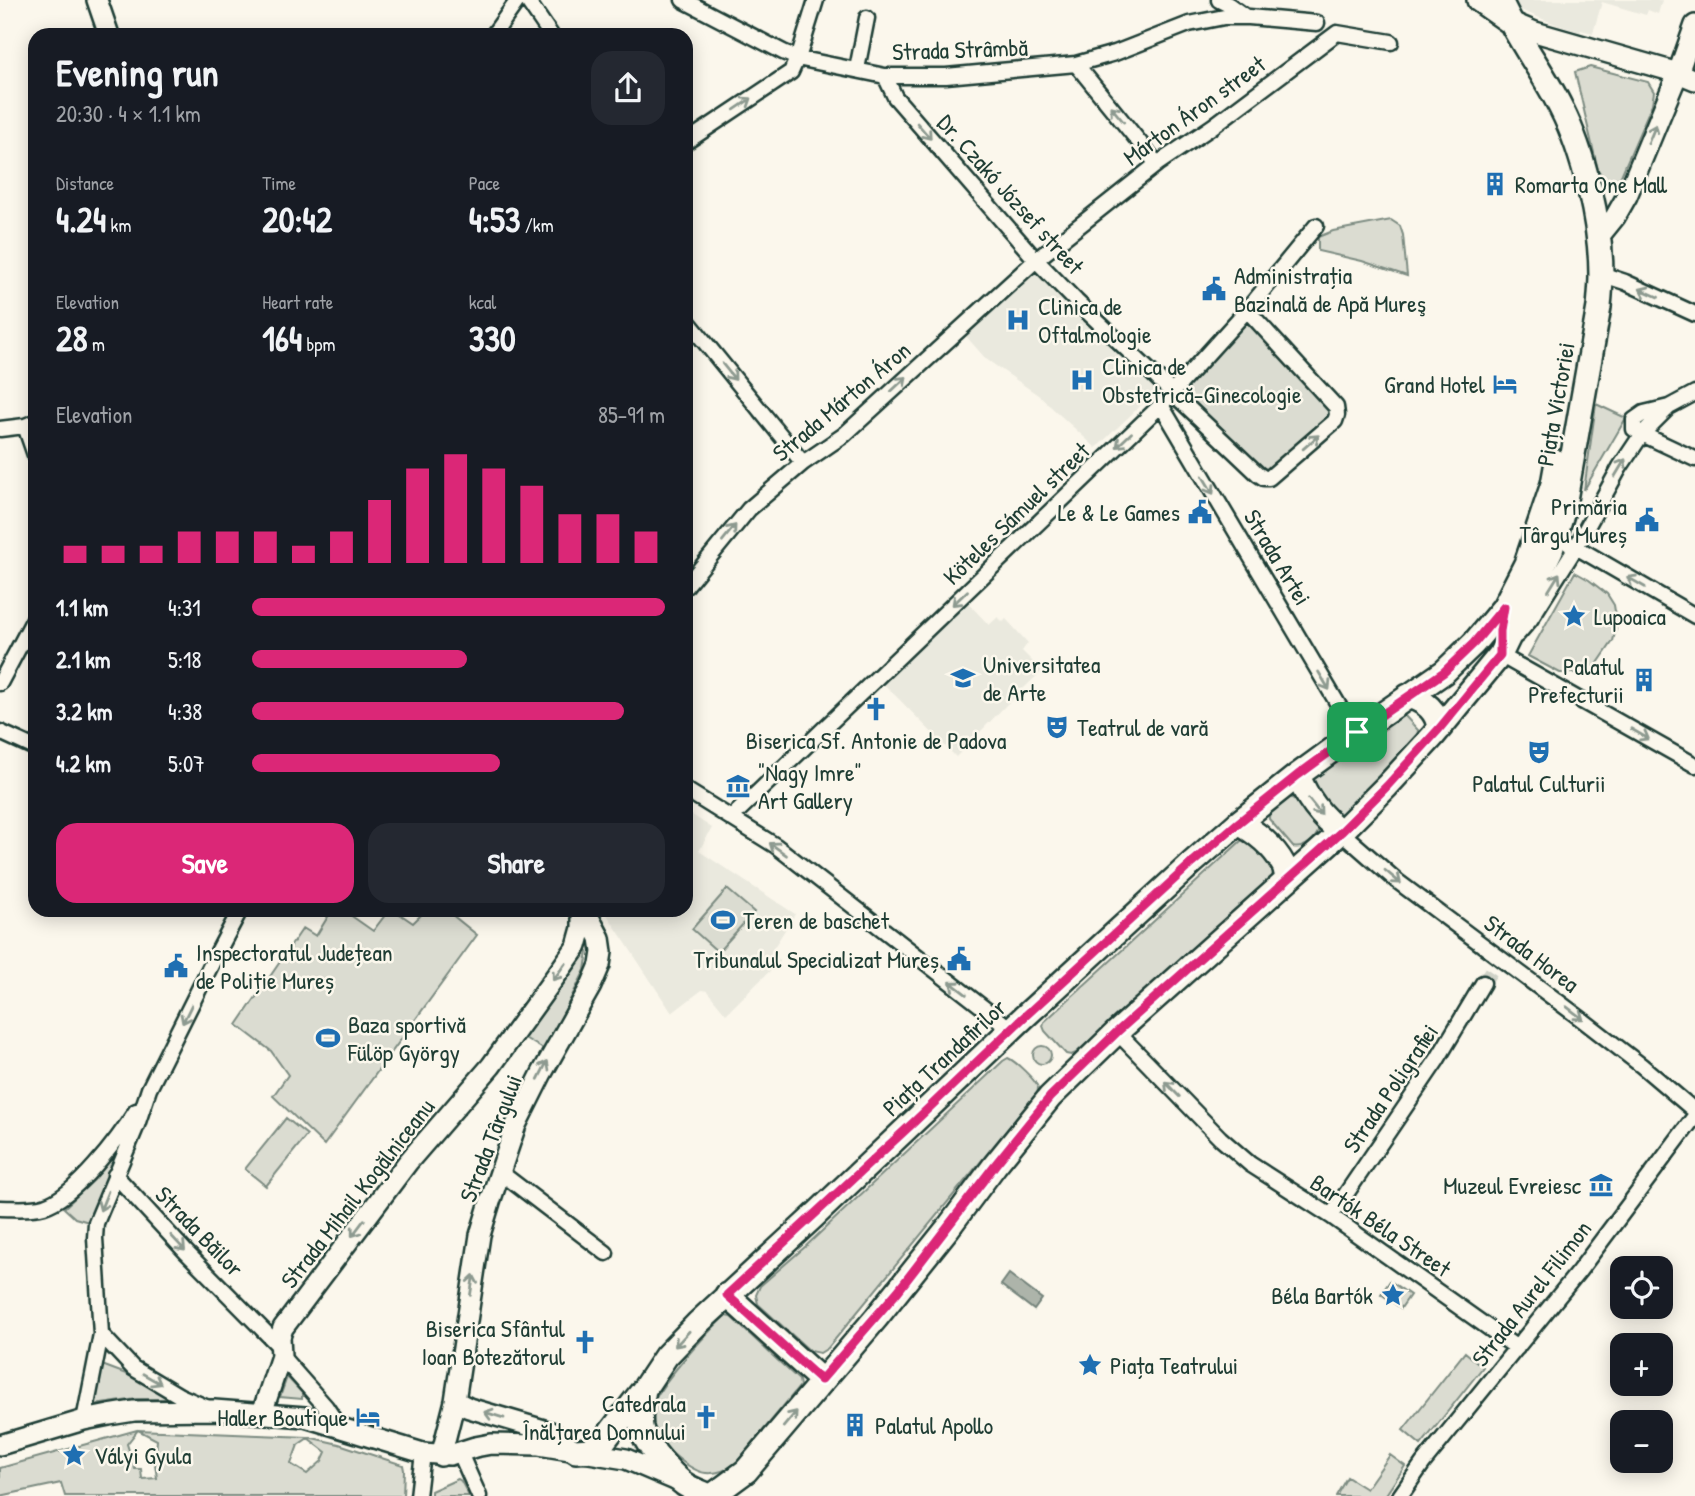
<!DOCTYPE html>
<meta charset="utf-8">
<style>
body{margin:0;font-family:"Patrick Hand",sans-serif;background:#242831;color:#f1f3f6;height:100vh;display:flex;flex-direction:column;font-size:26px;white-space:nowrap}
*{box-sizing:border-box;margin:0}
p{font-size:23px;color:#9ea1a6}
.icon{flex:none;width:38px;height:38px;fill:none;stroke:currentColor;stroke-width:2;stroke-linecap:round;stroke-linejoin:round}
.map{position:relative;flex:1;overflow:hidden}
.details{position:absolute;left:28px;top:28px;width:665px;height:889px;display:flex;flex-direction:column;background:#171b24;border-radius:21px;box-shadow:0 4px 18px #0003}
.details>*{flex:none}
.controls{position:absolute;left:1610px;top:1256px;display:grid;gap:14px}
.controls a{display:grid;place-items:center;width:63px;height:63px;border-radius:14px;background:#171b24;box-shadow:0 4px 18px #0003;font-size:35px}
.pin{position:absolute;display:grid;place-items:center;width:60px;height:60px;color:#fff;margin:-30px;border-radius:14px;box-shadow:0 4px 10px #0006}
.round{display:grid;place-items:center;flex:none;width:74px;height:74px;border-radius:21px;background:#242831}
.overview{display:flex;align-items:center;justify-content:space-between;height:119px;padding:0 28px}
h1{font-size:38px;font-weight:700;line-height:52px}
.metrics{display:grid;grid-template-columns:repeat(3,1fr);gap:10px;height:119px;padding:7px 28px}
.metrics div{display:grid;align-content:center}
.metrics b{font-size:35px;font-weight:700}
.metrics small{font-size:19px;font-weight:400}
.metrics p{font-size:19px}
.chart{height:196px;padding:14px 28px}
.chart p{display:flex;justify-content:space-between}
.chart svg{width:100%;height:126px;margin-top:7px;stroke:#db2777;stroke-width:6}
.action{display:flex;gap:14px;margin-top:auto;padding:14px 28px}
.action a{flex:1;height:80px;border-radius:21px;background:#db2777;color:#fff;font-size:28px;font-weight:700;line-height:80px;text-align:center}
.action a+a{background:#242831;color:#f1f3f6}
ul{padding:0 28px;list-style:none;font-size:23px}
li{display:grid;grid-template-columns:112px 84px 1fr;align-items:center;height:52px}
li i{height:18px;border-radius:9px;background:#db2777}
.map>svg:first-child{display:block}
.built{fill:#eae9de}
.green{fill:#dbdcd1;stroke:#7d8c82;stroke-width:2;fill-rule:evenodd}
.water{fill:#adb4aa;stroke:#74847b;stroke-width:2}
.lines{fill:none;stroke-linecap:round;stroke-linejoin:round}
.street-tunnel{stroke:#cfd2c7;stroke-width:14;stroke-dasharray:14 7;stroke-linecap:butt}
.street-casing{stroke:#1f3d34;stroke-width:19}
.secondary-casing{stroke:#1f3d34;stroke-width:24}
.primary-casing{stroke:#1f3d34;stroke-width:28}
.street{stroke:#fbf7ec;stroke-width:14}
.secondary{stroke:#fbf7ec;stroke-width:19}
.primary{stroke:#fbf7ec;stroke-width:23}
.oneway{stroke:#8d9a90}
.route-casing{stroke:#fff;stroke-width:14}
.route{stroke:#db2777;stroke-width:9}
.labels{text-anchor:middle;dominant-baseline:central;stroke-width:5;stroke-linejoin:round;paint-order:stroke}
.street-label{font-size:24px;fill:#1f3d34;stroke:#fbf7ec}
.poi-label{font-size:24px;fill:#1f3d34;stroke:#fbf7ec;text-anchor:start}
</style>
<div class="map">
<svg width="1695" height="1496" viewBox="0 0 1695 1496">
<rect width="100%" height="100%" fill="#fbf7ec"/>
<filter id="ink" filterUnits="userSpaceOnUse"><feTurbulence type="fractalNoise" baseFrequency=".0143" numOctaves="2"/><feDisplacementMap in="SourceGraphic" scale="14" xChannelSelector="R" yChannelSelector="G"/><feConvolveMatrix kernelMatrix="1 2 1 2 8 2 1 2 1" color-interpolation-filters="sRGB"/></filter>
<g filter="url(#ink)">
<path class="built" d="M1508 0H1662L1658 14 1648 10 1646 15 1602 2 1593 33 1581 30 1580 32 1560 26 1513 7Z
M1036 270 1157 390 1096 448 1038 395 986 359 964 334Z
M968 603 989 625 998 617 1003 622 1006 619 1028 643 1022 651 1042 671 1009 702 956 757 884 684Z
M686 811 712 828 699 851 795 914 771 952 780 961 726 1014 707 991 702 990 672 1013 604 910H686Z"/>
<path class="green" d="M1590 67 1648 82 1654 92 1652 104 1614 192 1598 170 1575 72Z
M1391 220 1400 226 1403 235 1407 276 1362 261 1318 251V237L1333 231Z
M1247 310 1337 411 1272 477 1173 393Z
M1596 404 1626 418 1584 490Z
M1575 572 1589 580 1607 594 1614 605 1617 624 1613 641 1596 666 1577 673H1560L1528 656Z
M1399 716H1405L1418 730 1417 737 1347 811C1342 813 1340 815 1335 812 1328 808 1313 790 1311 783L1314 776Z
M1290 797 1294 799 1319 829C1316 839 1304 850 1293 847L1269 819C1268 809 1280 799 1290 797Z
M1242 840H1248L1253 843 1272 864 1274 870 1272 876 1076 1053 1071 1055 1066 1054 1045 1031 1043 1026 1044 1022Z
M727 889 754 912 718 952 692 929Z
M332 910H343L373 931 389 910H394L413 923 426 910H446L477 935 324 1145 273 1096 288 1075 271 1051 237 1025 303 928 316 936Z
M585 950 588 952 585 970 545 1050 523 1037Z
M1033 1055a9 9 0 1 1 18 0a9 9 0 1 1-18 0Z
M1008 1058C1015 1061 1036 1080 1038 1088 1038 1089 1038 1091 1037 1093L828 1348 820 1353 810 1351 758 1304 756 1295 760 1286 806 1246 1003 1061Z
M286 1118 307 1135 266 1186 245 1169Z
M117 1152H119L89 1222 75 1218 64 1208 94 1180Z
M1390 1281 1410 1295 1401 1308 1381 1294Z
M725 1316 731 1317 799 1380 800 1386 736 1463C727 1470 717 1474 706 1473 692 1472 663 1448 656 1435 653 1427 650 1417 652 1408 655 1388 708 1332 725 1316Z
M1465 1352 1483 1367 1421 1445 1403 1430Z
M102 1365 134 1377 175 1399H137L94 1405Z
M287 1377 302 1393V1399L280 1397Z
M137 1430 308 1437 339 1444 403 1465 404 1470 403 1496H65L61 1483 0 1496V1468ZM138 1430 157 1440 155 1464 157 1478 142 1479 141 1469H135L127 1444ZM308 1438 326 1452 322 1461 307 1474 291 1464 298 1445Z
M1390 1455 1405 1466 1385 1496H1336L1347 1477 1366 1489Z
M458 1479 461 1481 469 1496H431V1491Z"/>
<path class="water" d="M1009 1274 1042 1299 1034 1310 1001 1285Z"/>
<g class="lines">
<path class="street-tunnel" d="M1483 983 1493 968"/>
<g class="street-casing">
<path id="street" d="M527 0 551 35
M683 0 783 52 797 58 885 76H946L1076 64 1115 53 1189 24 1224 17H1249L1317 23
M1219 0 1229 5 1246 17
M493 35 518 0
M1076 64 1157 164
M857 69 867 18
M885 76 895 97 1036 260 1076 301 1258 474 1264 478H1269L1335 421 1337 415 1336 407 1247 310
M686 142 791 72 800 52 816 0
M1601 274 1625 282 1695 314
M686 319 803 463
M1695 393 1669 407 1644 413 1634 420V429L1642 434 1695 459
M1161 405 1345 716 1357 732
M25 426 35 455
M0 429 25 426 35 422
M1569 544 1576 547 1695 616
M686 586 749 509 803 463 844 435 1036 260 1157 164 1213 126 1337 33 1391 42
M1517 635 1530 620 1576 547 1620 467 1642 434 1669 407
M1500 655 1695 765
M0 683 35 617
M0 732 35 748
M686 790 776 846 1012 1030
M731 818 1161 405 1247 310 1316 226
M1341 832 1397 881 1580 1018 1642 1066 1695 1111
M1117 1032 1220 1138 1250 1164 1331 1216 1517 1348
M500 1172 606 1253
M115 1175 186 1252 281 1348
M0 1208C15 1208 30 1210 44 1206 75 1197 119 1138 136 1111
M1331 1216 1437 1060 1483 983
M101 1334 133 1368 180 1396 208 1408
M281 1356 326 1407 339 1427
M84 1420 101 1334 95 1238 96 1223 137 1125 149 1089 212 963 240 910
M460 1453 479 1496
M418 1496 423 1453
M1400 1496 1423 1463 1579 1271 1695 1116"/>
</g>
<g class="secondary-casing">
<path id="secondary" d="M97 0 109 35
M1509 21 1535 32 1678 73 1695 80
M1598 238 1615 217 1627 196 1678 73 1695 25
M455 1401 469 1408 551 1432 572 1448
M262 1413 281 1356 280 1337 283 1328 408 1162 491 1066 563 966 577 946 582 928V910
M0 1445 84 1420 109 1415 134 1411 214 1410 305 1417 423 1453 450 1455 475 1447 491 1444 539 1445 626 1459 680 1482
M441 1456 455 1401 480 1235 490 1202 516 1125 542 1073 591 986 600 965 602 952 600 938 585 910"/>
</g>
<g class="primary-casing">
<path id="primary" d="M1479 0 1509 21
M1408 696C1425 701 1438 711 1439 729
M1298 775C1307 800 1321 817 1341 832
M1238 823C1255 831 1274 847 1283 864 1286 869 1286 875 1287 880
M727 1295 821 1380
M644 1389C642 1402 639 1414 641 1427 644 1443 671 1474 684 1484 691 1489 701 1492 709 1496
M576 1451 590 1450 603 1442 644 1389 666 1356 698 1323 812 1218 1023 1018 1192 863 1238 823 1298 775 1357 732 1444 672 1474 643 1504 607 1526 564 1553 484 1557 462
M712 1496 746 1471 876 1318 948 1228 995 1165 1050 1097 1117 1032 1341 832 1387 786 1433 736 1500 655 1551 550 1563 511 1599 307C1600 296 1601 285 1601 275 1601 224 1584 153 1561 108 1543 71 1516 38 1500 0"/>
</g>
<use href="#street" class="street"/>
<use href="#secondary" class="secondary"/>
<use href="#primary" class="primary"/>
</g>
<defs><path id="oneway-shaft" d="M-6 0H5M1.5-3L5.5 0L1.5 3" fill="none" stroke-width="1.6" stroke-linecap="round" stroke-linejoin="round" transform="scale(1.75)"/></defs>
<g class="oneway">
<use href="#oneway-shaft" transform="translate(743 104) rotate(-34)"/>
<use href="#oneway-shaft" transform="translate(1117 114) rotate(-130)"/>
<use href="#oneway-shaft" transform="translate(924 131) rotate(49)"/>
<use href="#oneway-shaft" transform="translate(1652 134) rotate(-67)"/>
<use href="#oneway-shaft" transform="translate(1649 293) rotate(-156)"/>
<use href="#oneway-shaft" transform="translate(729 372) rotate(51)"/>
<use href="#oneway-shaft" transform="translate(899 384) rotate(-43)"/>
<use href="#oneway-shaft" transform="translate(1124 440) rotate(136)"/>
<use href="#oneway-shaft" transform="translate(1311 442) rotate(-41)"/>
<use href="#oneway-shaft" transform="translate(1620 468) rotate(-59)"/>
<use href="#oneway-shaft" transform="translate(1208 485) rotate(59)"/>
<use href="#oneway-shaft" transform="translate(729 533) rotate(-51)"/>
<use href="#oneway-shaft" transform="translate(1554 582) rotate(-58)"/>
<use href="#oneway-shaft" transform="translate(1636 582) rotate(-150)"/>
<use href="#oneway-shaft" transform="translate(960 598) rotate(136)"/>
<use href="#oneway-shaft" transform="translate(1324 681) rotate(59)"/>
<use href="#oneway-shaft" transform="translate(1640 734) rotate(30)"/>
<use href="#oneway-shaft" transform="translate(1315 807) rotate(51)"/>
<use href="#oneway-shaft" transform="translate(778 849) rotate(-144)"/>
<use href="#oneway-shaft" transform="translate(1393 877) rotate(40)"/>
<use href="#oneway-shaft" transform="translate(559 972) rotate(126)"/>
<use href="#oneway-shaft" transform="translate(958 988) rotate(-142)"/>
<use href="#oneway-shaft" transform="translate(1575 1013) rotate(37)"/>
<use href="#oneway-shaft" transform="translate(187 1014) rotate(116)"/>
<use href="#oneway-shaft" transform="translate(543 1070) rotate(-63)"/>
<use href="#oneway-shaft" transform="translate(1172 1089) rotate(-134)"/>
<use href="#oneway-shaft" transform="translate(104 1201) rotate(112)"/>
<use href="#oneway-shaft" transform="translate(358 1228) rotate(127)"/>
<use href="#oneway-shaft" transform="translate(178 1243) rotate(47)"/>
<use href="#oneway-shaft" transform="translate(472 1285) rotate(-81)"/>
<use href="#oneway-shaft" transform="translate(682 1339) rotate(133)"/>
<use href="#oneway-shaft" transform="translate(152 1379) rotate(30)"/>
<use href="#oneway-shaft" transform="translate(494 1415) rotate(-163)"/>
<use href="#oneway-shaft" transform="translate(790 1419) rotate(-50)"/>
</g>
</g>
<g class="lines" filter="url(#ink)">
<g class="route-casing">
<path id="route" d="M1504 607 1500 631V655L1439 729 1387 786 1341 832 1117 1032 1050 1097 995 1165 898 1291 821 1380 727 1295 913 1123 1023 1018 1192 863 1238 823 1298 775 1357 732 1444 672 1474 643Z"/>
</g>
<use href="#route" class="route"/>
</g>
<defs>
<g id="building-bare" transform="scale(1.89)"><path d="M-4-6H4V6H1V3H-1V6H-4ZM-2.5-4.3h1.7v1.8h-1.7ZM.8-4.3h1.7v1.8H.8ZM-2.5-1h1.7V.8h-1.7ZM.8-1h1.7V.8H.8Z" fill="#1f6fb2" stroke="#fbf7ec" stroke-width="2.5" paint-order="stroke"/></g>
<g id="civic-bare" transform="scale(1.89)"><path d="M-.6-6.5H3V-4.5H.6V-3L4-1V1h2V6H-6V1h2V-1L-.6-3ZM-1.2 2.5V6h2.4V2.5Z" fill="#1f6fb2" stroke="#fbf7ec" stroke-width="2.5" paint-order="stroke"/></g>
<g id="hospital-bare" transform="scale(1.89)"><path d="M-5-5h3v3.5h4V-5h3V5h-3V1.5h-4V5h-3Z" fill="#1f6fb2" stroke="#fbf7ec" stroke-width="2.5" paint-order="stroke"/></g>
<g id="hotel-bare" transform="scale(1.89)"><path d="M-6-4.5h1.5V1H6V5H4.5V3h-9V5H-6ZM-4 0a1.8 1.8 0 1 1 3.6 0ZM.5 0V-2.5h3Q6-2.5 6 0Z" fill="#1f6fb2" stroke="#fbf7ec" stroke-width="2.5" paint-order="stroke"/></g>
<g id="sight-bare" transform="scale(1.89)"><path d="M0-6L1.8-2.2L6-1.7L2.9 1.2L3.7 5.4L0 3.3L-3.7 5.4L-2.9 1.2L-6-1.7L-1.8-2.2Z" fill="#1f6fb2" stroke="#fbf7ec" stroke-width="2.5" paint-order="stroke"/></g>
<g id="university-bare" transform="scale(1.89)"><path d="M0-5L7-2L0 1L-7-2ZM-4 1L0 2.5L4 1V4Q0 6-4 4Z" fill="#1f6fb2" stroke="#fbf7ec" stroke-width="2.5" paint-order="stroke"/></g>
<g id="church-bare" transform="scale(1.89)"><path d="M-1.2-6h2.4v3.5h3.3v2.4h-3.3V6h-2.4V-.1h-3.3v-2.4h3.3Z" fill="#1f6fb2" stroke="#fbf7ec" stroke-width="2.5" paint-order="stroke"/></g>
<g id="theatre-bare" transform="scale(1.89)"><path d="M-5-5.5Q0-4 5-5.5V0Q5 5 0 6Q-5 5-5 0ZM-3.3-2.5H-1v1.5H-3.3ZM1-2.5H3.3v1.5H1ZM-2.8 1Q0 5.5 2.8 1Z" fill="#1f6fb2" stroke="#fbf7ec" stroke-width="2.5" paint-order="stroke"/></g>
<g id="museum-bare" transform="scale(1.89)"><path d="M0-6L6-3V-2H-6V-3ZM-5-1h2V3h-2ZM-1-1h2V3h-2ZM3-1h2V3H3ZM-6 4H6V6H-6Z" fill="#1f6fb2" stroke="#fbf7ec" stroke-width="2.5" paint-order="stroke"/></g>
<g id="stadium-bare" transform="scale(1.89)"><path d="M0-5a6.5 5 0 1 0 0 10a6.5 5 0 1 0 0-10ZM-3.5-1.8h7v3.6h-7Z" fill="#1f6fb2" stroke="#fbf7ec" stroke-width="2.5" paint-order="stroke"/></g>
</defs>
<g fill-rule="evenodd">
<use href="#building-bare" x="1495" y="184"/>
<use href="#civic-bare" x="1214" y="289"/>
<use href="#hospital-bare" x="1018" y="320"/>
<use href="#hospital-bare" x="1082" y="380"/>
<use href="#hotel-bare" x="1505" y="384"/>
<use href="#civic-bare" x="1200" y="512"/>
<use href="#civic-bare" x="1647" y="520"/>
<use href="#sight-bare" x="1574" y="616"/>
<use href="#university-bare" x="963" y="678"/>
<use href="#building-bare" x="1644" y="680"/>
<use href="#church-bare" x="876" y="709"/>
<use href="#theatre-bare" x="1057" y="727"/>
<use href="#theatre-bare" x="1539" y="752"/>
<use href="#museum-bare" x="738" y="786"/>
<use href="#stadium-bare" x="723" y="920"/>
<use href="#civic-bare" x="959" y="959"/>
<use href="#civic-bare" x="176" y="966"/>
<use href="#stadium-bare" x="328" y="1038"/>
<use href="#museum-bare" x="1601" y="1185"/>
<use href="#sight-bare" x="1393" y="1295"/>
<use href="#church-bare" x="585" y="1342"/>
<use href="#sight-bare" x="1090" y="1365"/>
<use href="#hotel-bare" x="368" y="1417"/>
<use href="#church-bare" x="706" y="1417"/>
<use href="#building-bare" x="855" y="1425"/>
<use href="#sight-bare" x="74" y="1455"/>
</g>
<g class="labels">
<g class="street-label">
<text transform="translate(960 49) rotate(-2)">Strada Strâmbă</text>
<text transform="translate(1194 110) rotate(-36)">Márton Áron street</text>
<text transform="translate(1011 194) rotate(48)">Dr. Czakó József street</text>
<text transform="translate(841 401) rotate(-40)">Strada Márton Áron</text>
<text transform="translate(1555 404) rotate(-80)">Piața Victoriei</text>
<text transform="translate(1016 513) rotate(-44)">Köteles Sámuel street</text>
<text transform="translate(1278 557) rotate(59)">Strada Artei</text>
<text transform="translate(1532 953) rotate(37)">Strada Horea</text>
<text transform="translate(944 1057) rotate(-43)">Piața Trandafirilor</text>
<text transform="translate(1390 1088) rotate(-56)">Strada Poligrafiei</text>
<text transform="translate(490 1138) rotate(-69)">Strada Târgului</text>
<text transform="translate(357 1193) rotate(-52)">Strada Mihail Kogălniceanu</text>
<text transform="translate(1381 1225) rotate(34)">Bartók Béla Street</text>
<text transform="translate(200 1231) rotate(46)">Strada Băilor</text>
<text transform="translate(1531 1293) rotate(-52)">Strada Aurel Filimon</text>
</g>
<g class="poi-label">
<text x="1515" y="184">Romarta One Mall</text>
<text x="1234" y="275">Administrația<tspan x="1234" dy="28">Bazinală de Apă Mureş</tspan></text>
<text x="1038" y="306">Clinica de<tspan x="1038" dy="28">Oftalmologie</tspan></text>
<text x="1102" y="366">Clinica de<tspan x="1102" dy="28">Obstetrică-Ginecologie</tspan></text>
<text x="1485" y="384" text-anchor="end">Grand Hotel</text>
<text x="1627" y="506" text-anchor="end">Primăria<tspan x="1627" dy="28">Târgu Mureș</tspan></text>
<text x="1180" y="512" text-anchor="end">Le &amp; Le Games</text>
<text x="1594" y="616">Lupoaica</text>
<text x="983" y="664">Universitatea<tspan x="983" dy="28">de Arte</tspan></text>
<text x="1624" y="666" text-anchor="end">Palatul<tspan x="1624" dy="28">Prefecturii</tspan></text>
<text x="1077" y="727">Teatrul de vară</text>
<text x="876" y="740" text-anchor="middle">Biserica Sf. Antonie de Padova</text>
<text x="758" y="772">"Nagy Imre"<tspan x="758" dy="28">Art Gallery</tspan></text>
<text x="1539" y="783" text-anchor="middle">Palatul Culturii</text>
<text x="743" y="920">Teren de baschet</text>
<text x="196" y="952">Inspectoratul Județean<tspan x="196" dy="28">de Poliție Mureș</tspan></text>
<text x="939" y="959" text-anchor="end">Tribunalul Specializat Mureș</text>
<text x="348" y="1024">Baza sportivă<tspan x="348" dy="28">Fülöp György</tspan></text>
<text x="1581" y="1185" text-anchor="end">Muzeul Evreiesc</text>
<text x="1373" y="1295" text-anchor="end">Béla Bartók</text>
<text x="565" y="1328" text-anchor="end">Biserica Sfântul<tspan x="565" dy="28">Ioan Botezătorul</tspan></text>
<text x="1110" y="1365">Piața Teatrului</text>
<text x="686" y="1403" text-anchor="end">Catedrala<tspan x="686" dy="28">Înălțarea Domnului</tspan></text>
<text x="348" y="1417" text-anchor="end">Haller Boutique</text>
<text x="875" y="1425">Palatul Apollo</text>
<text x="94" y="1455">Vályi Gyula</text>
</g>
</g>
</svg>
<div class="controls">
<a><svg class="icon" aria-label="locate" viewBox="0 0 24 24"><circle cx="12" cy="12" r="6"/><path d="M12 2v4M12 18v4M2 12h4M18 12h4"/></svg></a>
<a>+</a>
<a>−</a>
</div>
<div class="pin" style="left:1357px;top:732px;background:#1e9e55"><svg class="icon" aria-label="arrive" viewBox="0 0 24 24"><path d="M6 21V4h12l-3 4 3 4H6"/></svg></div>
<section class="details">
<div class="overview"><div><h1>Evening run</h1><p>20:30 · 4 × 1.1 km</p></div><a class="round"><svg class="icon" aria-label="share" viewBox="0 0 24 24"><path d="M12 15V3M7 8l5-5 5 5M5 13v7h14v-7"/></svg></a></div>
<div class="metrics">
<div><p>Distance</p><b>4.24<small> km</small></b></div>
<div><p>Time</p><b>20:42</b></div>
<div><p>Pace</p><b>4:53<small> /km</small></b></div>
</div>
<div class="metrics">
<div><p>Elevation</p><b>28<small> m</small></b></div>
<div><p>Heart rate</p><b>164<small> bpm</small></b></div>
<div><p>kcal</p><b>330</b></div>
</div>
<div class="chart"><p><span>Elevation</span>85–91 m</p>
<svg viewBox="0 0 160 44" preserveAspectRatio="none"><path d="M5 44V38M15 44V38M25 44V38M35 44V33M45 44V33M55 44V33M65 44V38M75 44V33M85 44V22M95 44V11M105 44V6M115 44V11M125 44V17M135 44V27M145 44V27M155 44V33"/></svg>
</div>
<ul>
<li><b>1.1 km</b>4:31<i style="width:100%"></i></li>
<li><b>2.1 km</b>5:18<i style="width:52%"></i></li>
<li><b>3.2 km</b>4:38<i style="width:90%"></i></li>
<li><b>4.2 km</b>5:07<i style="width:60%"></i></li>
</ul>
<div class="action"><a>Save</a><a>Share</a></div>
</section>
</div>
